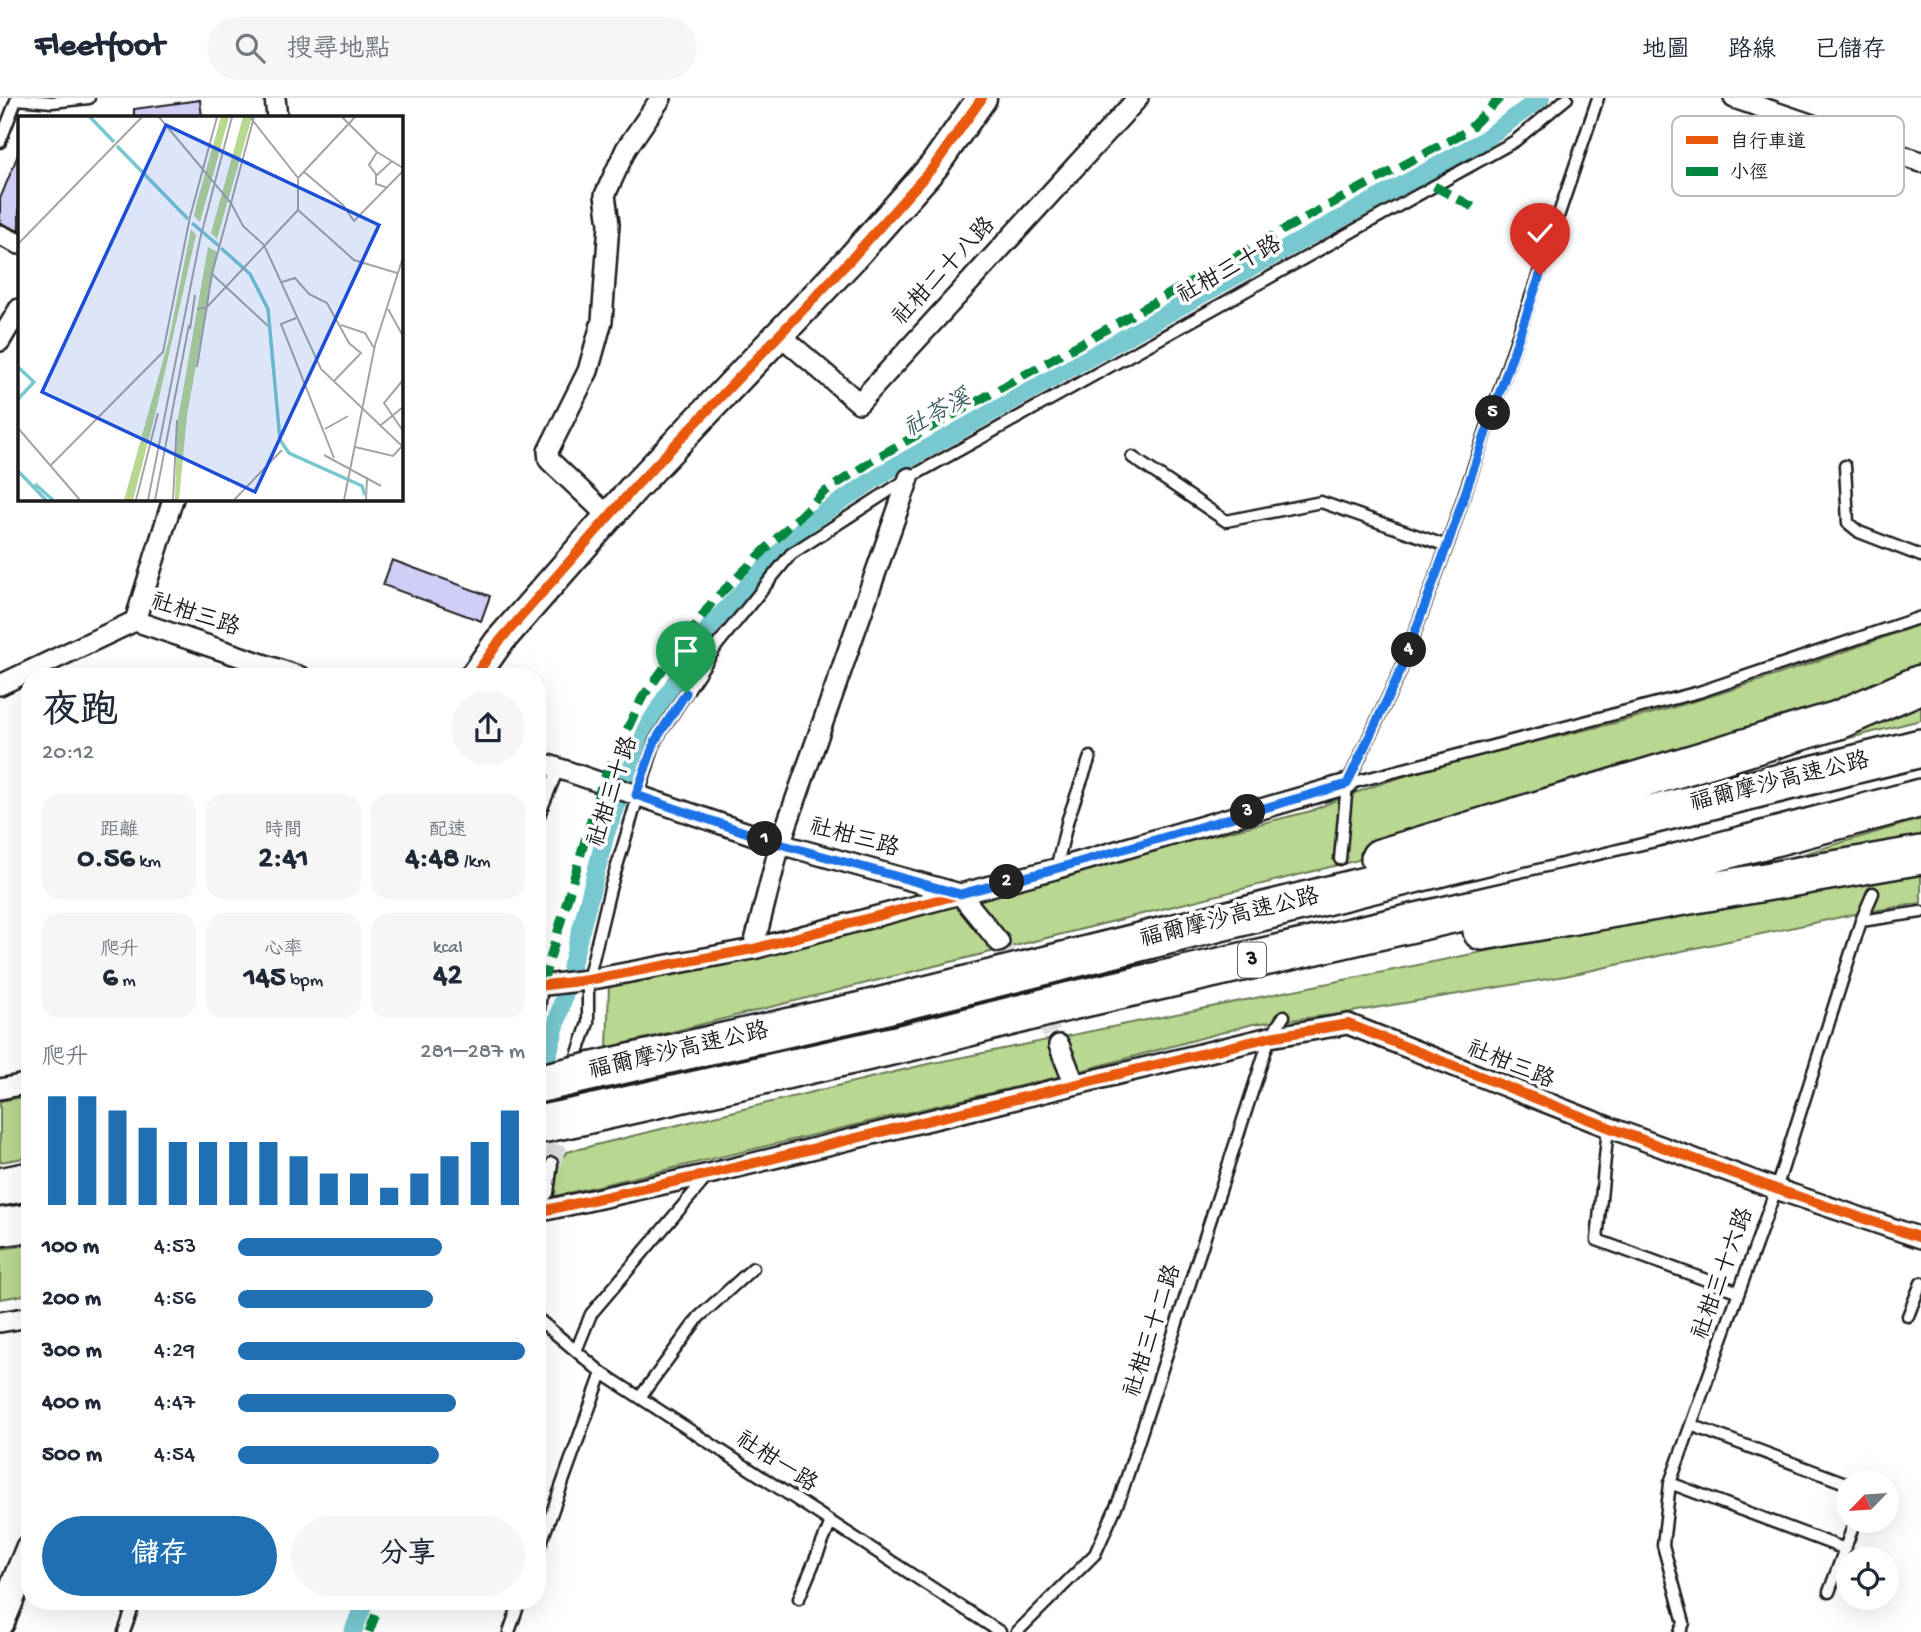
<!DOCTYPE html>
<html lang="zh-TW">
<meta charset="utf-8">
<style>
body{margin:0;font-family:"Gochi Hand","LXGW WenKai TC",sans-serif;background:#f6f6f7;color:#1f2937;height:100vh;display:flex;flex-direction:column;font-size:26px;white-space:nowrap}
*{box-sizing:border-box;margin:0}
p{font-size:23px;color:#747a83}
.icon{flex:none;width:38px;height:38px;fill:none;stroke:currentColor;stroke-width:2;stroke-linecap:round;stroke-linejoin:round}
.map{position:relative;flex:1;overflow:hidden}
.sheet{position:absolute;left:21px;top:570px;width:525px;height:942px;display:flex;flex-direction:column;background:#fff;border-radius:28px;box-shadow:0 7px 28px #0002}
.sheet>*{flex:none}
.needle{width:46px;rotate:245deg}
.buttons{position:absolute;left:1836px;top:1372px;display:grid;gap:14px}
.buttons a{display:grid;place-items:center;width:63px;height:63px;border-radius:50%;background:#fff;box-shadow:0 7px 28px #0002;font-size:35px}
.pin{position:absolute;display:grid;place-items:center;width:60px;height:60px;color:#fff;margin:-72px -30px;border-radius:50% 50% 50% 0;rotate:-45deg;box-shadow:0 0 7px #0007}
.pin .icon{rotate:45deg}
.km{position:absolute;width:35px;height:35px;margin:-18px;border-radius:50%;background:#222;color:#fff;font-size:19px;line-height:35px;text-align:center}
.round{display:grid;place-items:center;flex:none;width:74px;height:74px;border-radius:37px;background:#f6f6f7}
.summary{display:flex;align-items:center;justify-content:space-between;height:119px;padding:0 21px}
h1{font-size:38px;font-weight:800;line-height:52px}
.figures{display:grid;grid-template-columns:repeat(3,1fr);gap:10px;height:119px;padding:7px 21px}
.figures div{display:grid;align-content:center;border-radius:18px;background:#f6f6f7;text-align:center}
.figures b{font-size:30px;font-weight:800}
.figures small{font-size:19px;font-weight:400}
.figures p{font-size:19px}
.chart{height:196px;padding:14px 21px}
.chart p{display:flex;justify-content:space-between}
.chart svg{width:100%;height:126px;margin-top:7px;stroke:#1f6fb2;stroke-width:6}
.button{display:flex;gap:14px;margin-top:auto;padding:14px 21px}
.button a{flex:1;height:80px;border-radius:42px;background:#1f6fb2;color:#fff;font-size:28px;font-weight:800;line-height:80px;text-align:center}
.button a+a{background:#f6f6f7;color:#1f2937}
ul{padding:0 21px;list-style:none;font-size:23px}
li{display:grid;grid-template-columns:112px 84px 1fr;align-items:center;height:52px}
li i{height:18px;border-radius:9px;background:#1f6fb2}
header{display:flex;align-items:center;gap:42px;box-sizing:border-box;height:98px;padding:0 35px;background:#fff;border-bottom:2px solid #e0e1e3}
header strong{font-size:33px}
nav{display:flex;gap:38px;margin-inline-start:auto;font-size:24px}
.search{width:490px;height:63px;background:#f6f6f7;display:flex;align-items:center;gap:18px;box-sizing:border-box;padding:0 24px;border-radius:38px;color:#747a83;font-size:26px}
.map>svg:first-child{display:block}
.green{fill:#b8d790;stroke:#6a7a56;stroke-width:2}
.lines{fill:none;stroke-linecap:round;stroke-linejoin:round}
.canal{stroke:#77c8cf;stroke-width:18}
.building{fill:#d0cef7;stroke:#1c1c1c;stroke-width:2}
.street-tunnel{stroke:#ddd;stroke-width:19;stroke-dasharray:19 10;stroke-linecap:butt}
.lane-casing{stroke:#1c1c1c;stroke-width:15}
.street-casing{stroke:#1c1c1c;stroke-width:24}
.secondary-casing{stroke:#1c1c1c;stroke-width:33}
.highway-casing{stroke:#1c1c1c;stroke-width:42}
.lane{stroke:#fff;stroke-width:10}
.street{stroke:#fff;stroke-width:19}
.secondary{stroke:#fff;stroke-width:28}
.highway{stroke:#fff;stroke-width:37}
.highway-bridge-casing{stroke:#1c1c1c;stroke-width:42;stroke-linecap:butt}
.highway-bridge{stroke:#fff;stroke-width:37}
.quiet{stroke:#00873e;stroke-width:9;stroke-dasharray:18 9;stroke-linecap:butt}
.cycleway-casing{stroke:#fff;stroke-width:15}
.cycleway{stroke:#e8590c;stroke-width:10}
.route-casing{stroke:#fff;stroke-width:14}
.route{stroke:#1a73e8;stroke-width:9}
.labels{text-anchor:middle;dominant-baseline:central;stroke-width:7;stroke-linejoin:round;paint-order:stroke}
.shield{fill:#fff;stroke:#606060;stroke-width:2}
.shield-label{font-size:21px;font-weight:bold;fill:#1c1c1c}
.street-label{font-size:23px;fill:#1c1c1c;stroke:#fff}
.water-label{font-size:24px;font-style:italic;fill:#406164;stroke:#fff}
.inset-river{fill:none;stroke:#77c8cf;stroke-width:3.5}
.inset-road{fill:none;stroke:#a4a4a4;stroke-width:2}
.view{fill:#1d4ed8;fill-opacity:0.15;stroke:#1d4ed8;stroke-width:3.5}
.inset-edge{fill:none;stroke:#1c1c1c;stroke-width:3.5}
.key{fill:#fff;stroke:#bbb;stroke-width:2}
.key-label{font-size:19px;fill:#1c1c1c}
</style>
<header>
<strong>Fleetfoot</strong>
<div class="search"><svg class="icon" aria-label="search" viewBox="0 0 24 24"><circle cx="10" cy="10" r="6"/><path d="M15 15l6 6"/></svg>搜尋地點</div>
<nav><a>地圖</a><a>路線</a><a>已儲存</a></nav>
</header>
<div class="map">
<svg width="1921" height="1534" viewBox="0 0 1921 1534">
<rect width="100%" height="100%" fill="#fff"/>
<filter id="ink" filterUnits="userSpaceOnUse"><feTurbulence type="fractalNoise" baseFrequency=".0143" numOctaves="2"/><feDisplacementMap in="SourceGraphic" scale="14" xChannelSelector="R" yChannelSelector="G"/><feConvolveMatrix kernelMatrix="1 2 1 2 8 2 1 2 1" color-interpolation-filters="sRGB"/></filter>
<g filter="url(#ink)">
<path class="green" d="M1921 526V568L1740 646 1430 744 607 950 609 887 763 859 981 795 1311 713C1419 664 1539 646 1653 615 1744 590 1833 558 1921 526Z
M1921 600V622L1818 648 1817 642Z
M1921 721V748L1766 767Z
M1921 773V805L1855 816 1565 878 1333 917 1253 926 1062 978 547 1100 548 1074 567 1054 919 968 1719 806Z
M30 998V1059L0 1064V1003Z
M30 1147V1196L0 1201V1151Z"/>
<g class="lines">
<path class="canal" d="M571 870 606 735 648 628 711 527 808 425 887 373 1190 203 1481 44 1541 0
M539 989 566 891
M353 1534 365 1503"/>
</g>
<path class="building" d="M200 2 202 19H134V11Z
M19 54V133L0 125V101Z
M392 462 490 498 481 523 383 487Z"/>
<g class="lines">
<path class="street-tunnel" d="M999 844 1059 947
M552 1065 573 974"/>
<g class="lane-casing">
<path id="lane" d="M17 1 52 4 89 0
M0 44 17 0
M1132 359 1226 423 1321 404 1447 448
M1845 368 1848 425 1859 434 1921 458
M1347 686 1699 594 1921 519
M537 722 558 671
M1340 761 1347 686 1400 574 1447 448 1598 0
M1056 771 1068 721 1090 659
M1861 823 1921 814
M537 928 542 887
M577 958 588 925V882L610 791 655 643 718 546 791 456 909 380 1515 43 1567 0
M1608 1029 1597 1142 1739 1194
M537 1108 548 1095 552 1065
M1908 1218 1921 1185
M537 1220 602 1275 1000 1534
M576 1253 591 1216 707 1079
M640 1299 699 1219 753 1170
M1691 1327 1848 1386
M1670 1385 1845 1451
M537 1456 602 1275
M1829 1494 1855 1423
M799 1500 831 1424
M124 1534 135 1503
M509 1534 520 1503
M1017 1534 1095 1456 1120 1400 1270 939 1284 918
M1680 1534 1684 1525 1663 1447 1670 1385 1776 1091 1861 823 1873 795"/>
</g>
<g class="street-casing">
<path id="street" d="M275 0 277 19
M1734 0 1921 64
M0 137 19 146
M780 237 859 305 1138 0
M0 243 19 211
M609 419 549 362 548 353 588 273 602 223 609 126 605 97 626 51 661 0
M135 523 173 401
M0 587 135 523 301 579
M537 663 780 746 960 796 999 844
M753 851 780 746 909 380
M537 888 588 882 753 851 1055 771 1347 686
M1059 947 1074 985
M0 991 30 985
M537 1114 709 1076 1270 939 1348 926 1608 1029 1776 1091 1921 1140
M0 1224 30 1219"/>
</g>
<g class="secondary-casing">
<path id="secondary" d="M474 579 498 545 633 391 853 159 934 68 982 0
M0 1524 30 1451"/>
</g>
<g class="highway-casing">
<path id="highway" d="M1380 760 1838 622 1921 586
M1482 833 1921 757
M594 973 862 913 1921 650
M581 1018 914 943 1071 903 1680 764 1921 700
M0 1089 30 1083
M0 1129 30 1125"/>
</g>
<use href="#lane" class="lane"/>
<use href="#street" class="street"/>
<use href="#secondary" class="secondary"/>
<use href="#highway" class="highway"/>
<g class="highway-bridge-casing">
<path id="highway-bridge" d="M537 986 594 973
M537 1027 581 1018"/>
</g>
<use href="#highway-bridge" class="highway-bridge"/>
<path class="quiet" d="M1434 88 1473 109
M542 887 602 685 642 600 713 503 823 395 883 356 1303 121 1467 33 1500 0
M369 1534 381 1503"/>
<g class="cycleway-casing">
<path id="cycleway" d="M474 579 498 545 633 391 853 159 934 68 982 0
M537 888 588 882 753 851 1055 771 1347 686
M537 1114 709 1076 1270 939 1348 926 1608 1029 1776 1091 1921 1140"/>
</g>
<use href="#cycleway" class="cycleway"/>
</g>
</g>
<g class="lines" filter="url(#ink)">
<g class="route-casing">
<path id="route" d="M686 595 655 643 636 697 780 746 960 796 1055 771 1347 686 1400 574 1447 448 1540 177"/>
</g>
<use href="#route" class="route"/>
</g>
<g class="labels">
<rect class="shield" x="1238" y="844.5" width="28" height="35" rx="5"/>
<g class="shield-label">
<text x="1252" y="862">3</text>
</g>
<g class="street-label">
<text transform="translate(1230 173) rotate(-29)">社柑三十路</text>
<text transform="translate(945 174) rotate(-47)">社柑二十八路</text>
<text transform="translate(195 518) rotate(18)">社柑三路</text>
<text transform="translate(1780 685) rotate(-14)">福爾摩沙高速公路</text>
<text transform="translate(614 694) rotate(-72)">社柑三十路</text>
<text transform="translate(854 741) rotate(15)">社柑三路</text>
<text transform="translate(1230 821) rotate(-14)">福爾摩沙高速公路</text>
<text transform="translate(679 954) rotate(-13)">福爾摩沙高速公路</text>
<text transform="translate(1510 968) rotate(22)">社柑三路</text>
<text transform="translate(1724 1176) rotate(-70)">社柑三十六路</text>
<text transform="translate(1154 1233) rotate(-72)">社柑三十二路</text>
<text transform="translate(776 1365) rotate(33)">社柑一路</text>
</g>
<g class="water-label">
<text transform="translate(938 317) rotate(-29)">社苓溪</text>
</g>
</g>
<g transform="translate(18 18)">
<rect width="385" height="385" fill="#fff"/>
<path d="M203 1H211L182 106 176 100 179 86ZM225 1H234L199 123 193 117ZM173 113 178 119 138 295 115 384H106L151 223ZM190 131 199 136 169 299 161 384H157L159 309Z" fill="#b8d790"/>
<path class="inset-river" d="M72 1 96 26M99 30 170 103M174 107 201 130M203 132 232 158 250 193 262 324 271 337 344 370 347 379M0 251 16 266 0 283M0 355 28 384M17 368 35 384"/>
<path class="inset-road" d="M141 1 213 87 225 110 246 129 303 253 385 331M232 1 280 62M324 1 359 36 385 52M359 36 351 49 358 58V68L370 72M285 55 325 89 336 105 385 55M358 60 374 45M280 94 336 144 379 157M0 128 124 1M194 158 250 210M264 166 277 162 291 178 309 187 331 227 343 237 316 265M179 193 189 191 280 94V62L337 1M370 193 385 220M278 202 263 208 316 342M323 209 347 217 356 232M172 213 177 179M179 251 194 158 236 1M385 264 366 287 385 315M363 309 385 291M0 312 62 384M307 313 330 300M337 331 375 340 384 330M306 339 363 370M32 350 145 236 172 101 199 1M118 384 140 297M130 384 182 123 214 1M137 384 171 209M155 384 159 304M216 384 264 334M326 384 357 229 385 141M348 384 349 361"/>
<path class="view" d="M148 9 361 109 237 376 24 276Z"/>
<rect width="385" height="385" class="inset-edge"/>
</g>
<rect x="1672" y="18" width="232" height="80" rx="10" class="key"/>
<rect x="1686" y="38" width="32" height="8" fill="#e8590c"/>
<rect x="1686" y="69" width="32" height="9" fill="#00873e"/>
<g class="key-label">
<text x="1730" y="49">自行車道</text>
<text x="1730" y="80">小徑</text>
</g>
</svg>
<div class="buttons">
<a><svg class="needle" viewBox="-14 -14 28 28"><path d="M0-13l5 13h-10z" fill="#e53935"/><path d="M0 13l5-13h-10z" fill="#747a83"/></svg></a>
<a><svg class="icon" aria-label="locate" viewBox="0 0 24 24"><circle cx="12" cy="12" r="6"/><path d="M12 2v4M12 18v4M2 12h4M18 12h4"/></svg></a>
</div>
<div class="pin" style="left:686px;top:595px;background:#1e9e55"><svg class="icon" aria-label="arrive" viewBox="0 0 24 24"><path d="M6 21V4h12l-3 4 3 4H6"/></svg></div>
<div class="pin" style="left:1540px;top:177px;background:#d93025"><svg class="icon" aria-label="check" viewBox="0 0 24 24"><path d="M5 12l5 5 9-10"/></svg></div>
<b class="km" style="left:765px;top:741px">1</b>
<b class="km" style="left:1007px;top:784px">2</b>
<b class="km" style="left:1248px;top:714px">3</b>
<b class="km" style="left:1409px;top:552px">4</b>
<b class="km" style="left:1493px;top:315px">5</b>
<section class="sheet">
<div class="summary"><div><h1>夜跑</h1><p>20:12</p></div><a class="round"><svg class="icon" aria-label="share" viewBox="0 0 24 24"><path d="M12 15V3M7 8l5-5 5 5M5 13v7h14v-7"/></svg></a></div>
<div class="figures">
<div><p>距離</p><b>0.56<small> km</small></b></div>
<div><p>時間</p><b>2:41</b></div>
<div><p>配速</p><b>4:48<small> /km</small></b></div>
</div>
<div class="figures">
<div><p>爬升</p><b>6<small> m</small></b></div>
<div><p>心率</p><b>145<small> bpm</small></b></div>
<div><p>kcal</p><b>42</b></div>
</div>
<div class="chart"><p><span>爬升</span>281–287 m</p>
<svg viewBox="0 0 160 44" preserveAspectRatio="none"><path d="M5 44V6M15 44V6M25 44V11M35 44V17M45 44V22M55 44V22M65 44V22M75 44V22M85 44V27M95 44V33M105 44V33M115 44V38M125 44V33M135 44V27M145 44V22M155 44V11"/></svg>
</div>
<ul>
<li><b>100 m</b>4:53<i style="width:71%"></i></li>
<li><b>200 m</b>4:56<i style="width:68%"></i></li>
<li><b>300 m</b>4:29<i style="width:100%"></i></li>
<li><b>400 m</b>4:47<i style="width:76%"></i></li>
<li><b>500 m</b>4:54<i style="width:70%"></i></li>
</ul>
<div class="button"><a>儲存</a><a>分享</a></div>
</section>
</div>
